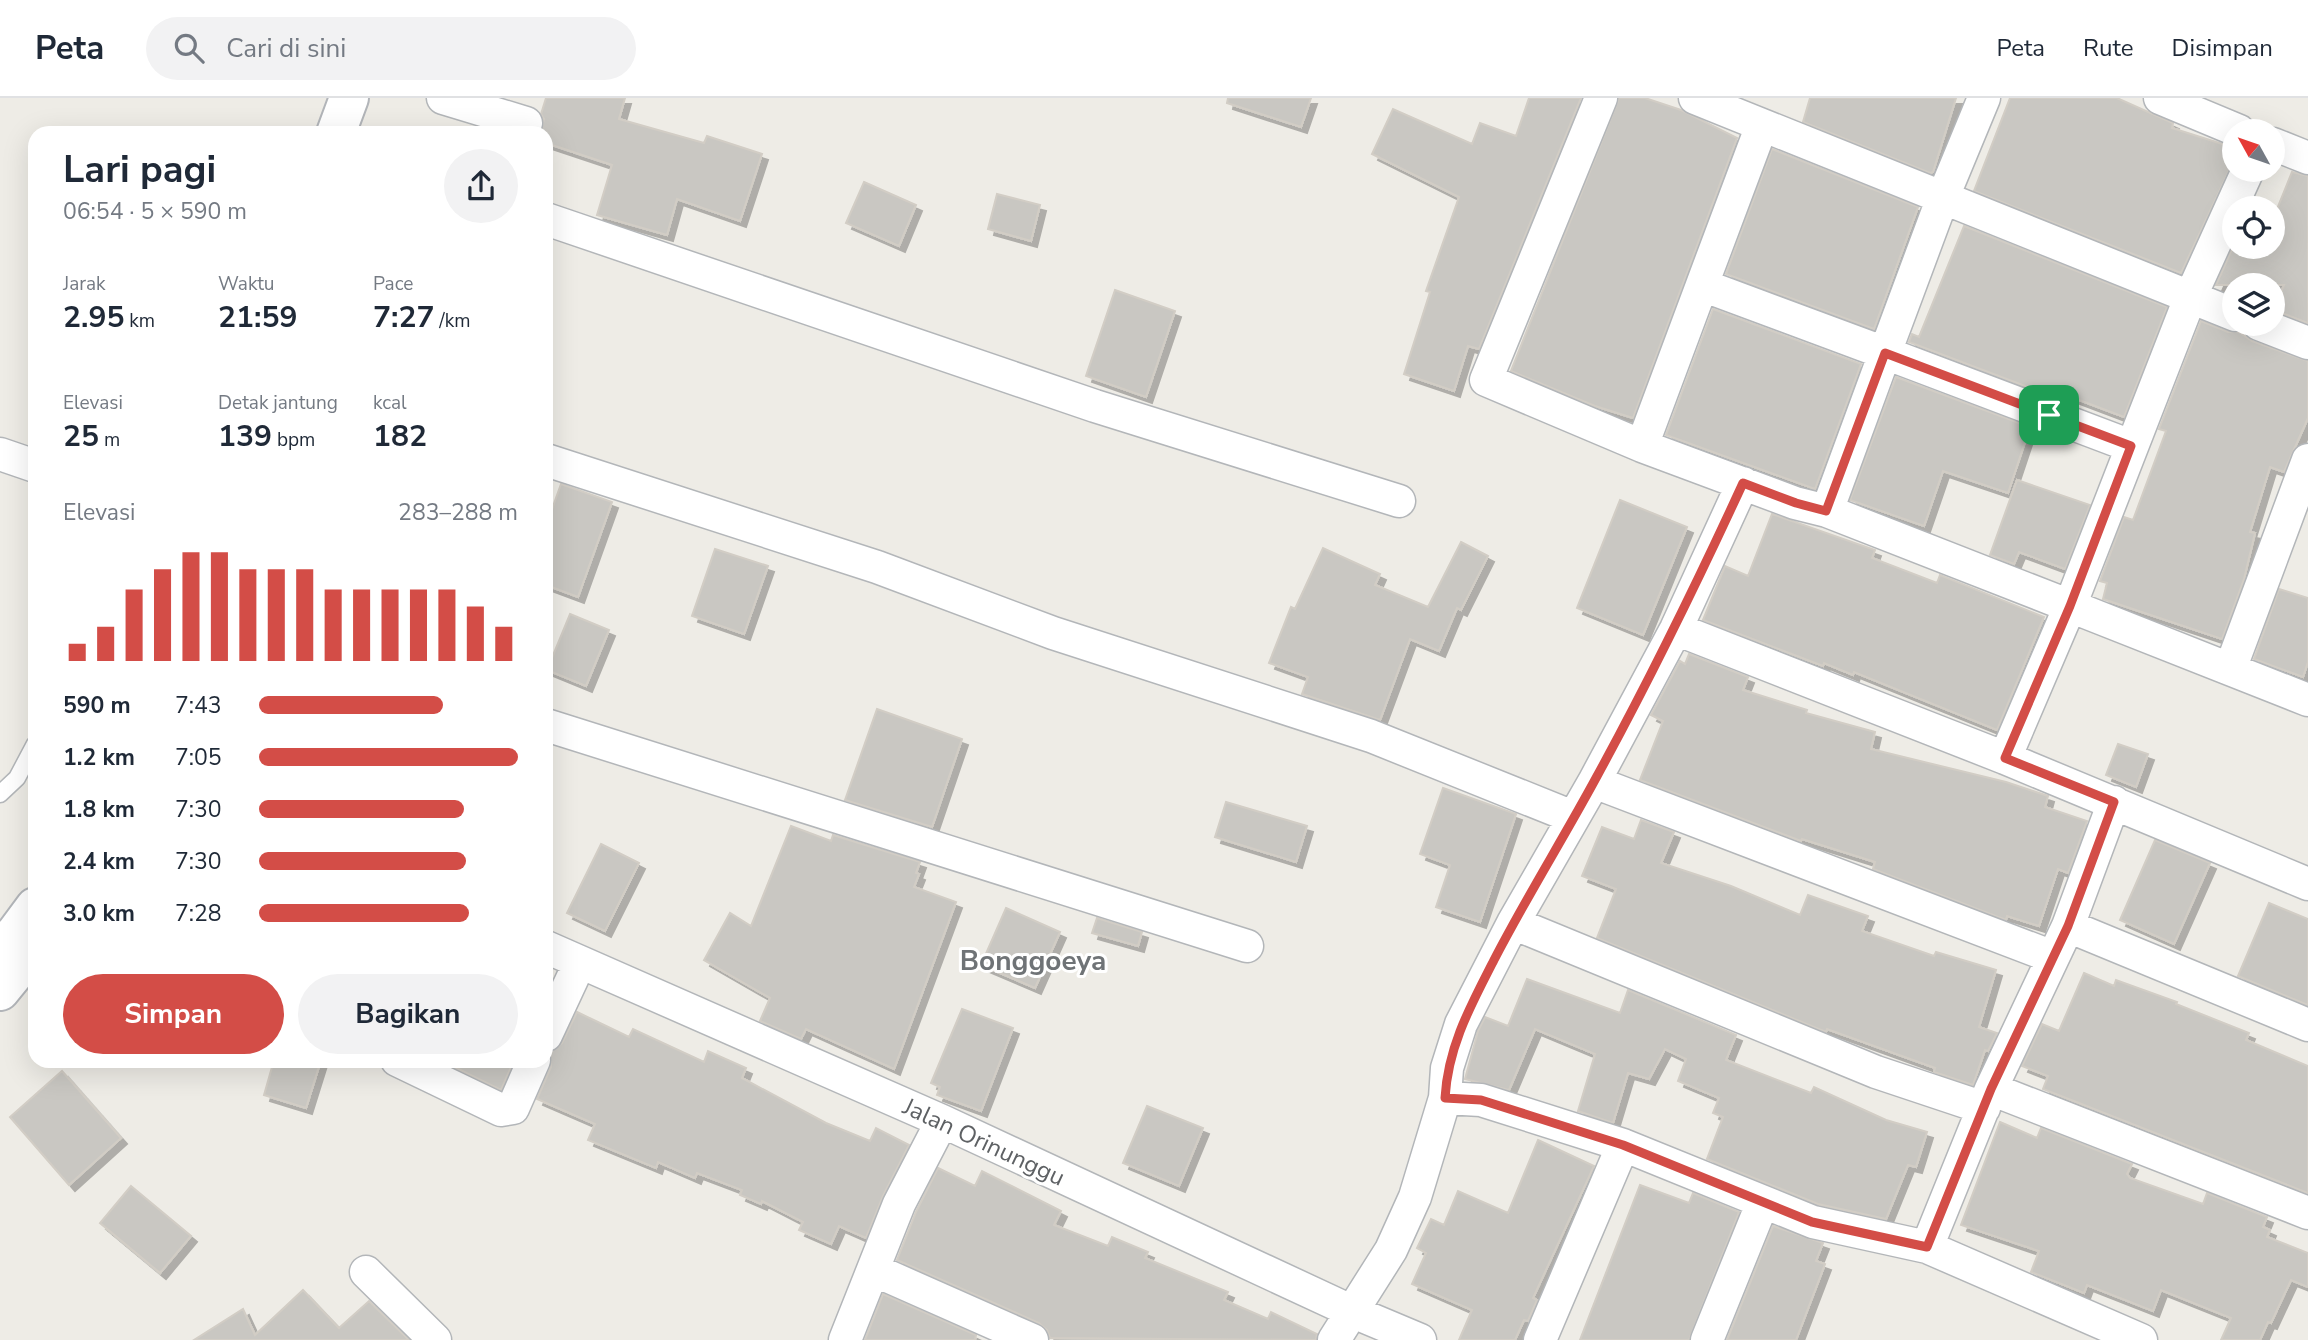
<!DOCTYPE html>
<html lang="id">
<meta charset="utf-8">
<style>
body{margin:0;font-family:"Nunito Sans",sans-serif;background:#f2f2f3;color:#1f2937;height:100vh;display:flex;flex-direction:column;font-size:26px;white-space:nowrap}
*{box-sizing:border-box;margin:0}
p{font-size:23px;color:#747a83}
.icon{flex:none;width:38px;height:38px;fill:none;stroke:currentColor;stroke-width:2;stroke-linecap:round;stroke-linejoin:round}
.map{position:relative;flex:1;overflow:hidden}
.panel{position:absolute;left:28px;top:28px;width:525px;height:942px;display:flex;flex-direction:column;background:#fff;border-radius:21px;box-shadow:0 7px 28px #0002}
.panel>*{flex:none}
.needle{width:46px;rotate:310deg}
.buttons{position:absolute;left:2222px;top:21px;display:grid;gap:14px}
.buttons a{display:grid;place-items:center;width:63px;height:63px;border-radius:50%;background:#fff;box-shadow:0 7px 28px #0002;font-size:35px}
.pin{position:absolute;display:grid;place-items:center;width:60px;height:60px;color:#fff;margin:-30px;border-radius:14px;box-shadow:0 4px 10px #0006}
.round{display:grid;place-items:center;flex:none;width:74px;height:74px;border-radius:37px;background:#f2f2f3}
.overview{display:flex;align-items:center;justify-content:space-between;height:119px;padding:0 35px}
h1{font-size:38px;font-weight:700;line-height:52px}
.figures{display:grid;grid-template-columns:repeat(3,1fr);gap:10px;height:119px;padding:7px 35px}
.figures div{display:grid;align-content:center}
.figures b{font-size:30px;font-weight:700}
.figures small{font-size:19px;font-weight:400}
.figures p{font-size:19px}
.chart{height:196px;padding:14px 35px}
.chart p{display:flex;justify-content:space-between}
.chart svg{width:100%;height:126px;margin-top:7px;stroke:#d34d47;stroke-width:6}
.primary-button{display:flex;gap:14px;margin-top:auto;padding:14px 35px}
.primary-button a{flex:1;height:80px;border-radius:42px;background:#d34d47;color:#fff;font-size:28px;font-weight:700;line-height:80px;text-align:center}
.primary-button a+a{background:#f2f2f3;color:#1f2937}
ul{padding:0 35px;list-style:none;font-size:23px}
li{display:grid;grid-template-columns:112px 84px 1fr;align-items:center;height:52px}
li i{height:18px;border-radius:9px;background:#d34d47}
header{display:flex;align-items:center;gap:42px;box-sizing:border-box;height:98px;padding:0 35px;background:#fff;border-bottom:2px solid #e0e1e3}
header strong{font-size:33px}
nav{display:flex;gap:38px;margin-inline-start:auto;font-size:24px}
.search{width:490px;height:63px;background:#f2f2f3;display:flex;align-items:center;gap:18px;box-sizing:border-box;padding:0 24px;border-radius:38px;color:#747a83;font-size:26px}
.map>svg:first-child{display:block}
.building{fill:#c9c7c2;stroke:#d2cdc5;stroke-width:2;filter:url(#shadow)}
.lines{fill:none;stroke-linecap:round;stroke-linejoin:round}
.lane-casing{stroke:#b3b6b9;stroke-width:19}
.street-casing{stroke:#b3b6b9;stroke-width:35}
.secondary-casing{stroke:#b2b5b9;stroke-width:42}
.lane{stroke:#fff;stroke-width:16}
.street{stroke:#fff;stroke-width:32}
.secondary{stroke:#fff;stroke-width:38}
.route-casing{stroke:#fff;stroke-width:14}
.route{stroke:#d34d47;stroke-width:9}
.labels{text-anchor:middle;dominant-baseline:central;stroke-width:6;stroke-linejoin:round;paint-order:stroke}
.street-label{font-size:24px;fill:#5e6164;stroke:#fff}
.quarter-label{font-size:28px;font-weight:bold;fill:#6f7376;stroke:#fff}
</style>
<header>
<strong>Peta</strong>
<div class="search"><svg class="icon" aria-label="search" viewBox="0 0 24 24"><circle cx="10" cy="10" r="6"/><path d="M15 15l6 6"/></svg>Cari di sini</div>
<nav><a>Peta</a><a>Rute</a><a>Disimpan</a></nav>
</header>
<div class="map">
<svg width="2308" height="1242" viewBox="0 0 2308 1242">
<defs>
<filter id="shadow"><feDropShadow dx="6" dy="6" stdDeviation="0" flood-color="#0004"/></filter>
</defs>
<rect width="100%" height="100%" fill="#eeece6"/>
<path class="building" d="M546 0H625L619 21 704 45 707 38 762 56 740 123 677 101 667 137 597 117 612 67 546 45V35H541L544 21 541 16Z
M1228 0H1311L1301 29 1227 5Z
M1529 0H1581L1479 251 1468 248 1454 293 1404 276 1430 194 1426 193 1459 99 1372 56 1393 11 1472 46 1480 25 1516 38Z
M1619 0H1645L1681 12 1737 40 1633 320 1595 308 1511 273Z
M1810 0H1956L1933 74 1930 75 1803 24Z
M2010 0H2117L2173 25 2172 30 2235 50V60L2181 175 1974 93Z
M1772 51 1918 109 1874 231 1726 176Z
M2292 74 2308 78V225L2274 212 2284 187H2216L2233 149H2273V121Z
M864 84 916 107 899 148 846 125Z
M997 96 1040 107 1031 143 988 131Z
M1964 128 2167 209 2124 319 2045 289 2041 294 1909 244 1912 236 1919 239Z
M1115 192 1175 213 1146 299 1086 278Z
M1713 211 1861 266 1815 391 1666 337Z
M2201 223 2228 234H2239L2252 243 2308 263V320L2284 374 2270 369 2250 434 2255 435 2244 481 2222 541 2103 501 2107 485 2100 483 2124 419 2133 422 2166 333 2159 331Z
M1896 279 2030 329 2008 395 1943 373 1924 428 1850 402Z
M2017 382 2090 407 2065 471 2019 454 2014 466 1990 457Z
M561 386 612 404 578 499 546 487V428Z
M1620 402 1687 429 1643 537 1577 510Z
M1772 416 1875 452 1872 460 1937 485 1940 477 2044 519 1997 632 1854 574 1853 577 1824 565 1823 568 1703 522 1725 468 1748 478Z
M1461 444 1488 458 1461 512 1457 510 1439 553 1410 541 1380 622 1302 596 1308 579 1269 565 1291 509 1295 511 1323 450 1380 476 1375 487 1428 509Z
M715 451 768 468 744 536 692 518Z
M2279 491 2308 500V564L2303 579 2254 561Z
M570 516 609 532 586 588 547 572Z
M1689 556 1748 579 1743 592 1807 612 1806 615 1875 634 1871 651 2006 684 2048 698 2045 709 2087 723 2068 775 2058 771 2039 828 2007 818 2006 822 1873 771 1875 764 1802 741 1801 743 1640 682 1663 623 1651 617 1680 563 1685 566Z
M877 611 962 641 932 729 845 702Z
M2118 646 2148 656 2136 689 2106 677Z
M1443 690 1516 716 1480 824 1436 809 1450 767 1420 756Z
M1226 704 1307 728 1296 764 1215 739Z
M1641 722 1674 734 1661 765 1731 788 1800 817 1808 797 1868 818 1862 833 1934 858 1936 854 1996 872 1979 929 1997 935 1988 953 1985 952 1973 987 1934 974 1935 970 1827 931 1826 934 1597 840 1616 791 1582 778 1602 729 1634 741Z
M791 728 831 743 833 737 920 764 916 775 919 776 914 789 956 804 894 971 806 931 801 941 760 923 770 900 704 862 730 815 751 828Z
M2155 742 2210 765 2174 846 2120 822Z
M601 746 639 765 605 833 567 815Z
M2269 805 2308 821V907L2238 878Z
M1006 810 1060 834 1035 890 981 867Z
M1097 820 1142 834 1138 848 1092 835Z
M2084 875 2114 888 2116 882 2177 904 2176 906 2249 935 2246 942 2308 968V1095L2043 991 2048 978 2022 968 2042 926 2059 933Z
M1527 881 1620 915 1628 892 1736 937 1726 962 1811 995 1814 989 1886 1022 1927 1034 1916 1069 1908 1067 1886 1121 1818 1106 1707 1061 1723 1019 1713 1015 1719 1000 1678 983 1686 961 1665 951 1649 981 1628 975 1613 1025 1578 1013 1595 956 1535 931 1509 992 1465 981 1478 933 1485 919 1508 928Z
M962 911 1013 930 981 1013 937 997 940 989 931 985Z
M577 914 629 939 633 931 704 964 708 953 746 970 742 980 826 1025 870 1043 876 1030 909 1047 883 1098 866 1140 839 1128 831 1146 799 1132 803 1124 762 1103 761 1106 740 1097 742 1092 697 1075 695 1080 658 1064 656 1070 588 1042 595 1026 537 1001 551 969 550 954 562 945Z
M274 962H321L306 1010 264 997Z
M440 962H514L501 992Z
M62 973 121 1040 69 1087 10 1019Z
M1147 1008 1203 1030 1179 1088 1123 1065Z
M2000 1024 2037 1040 2041 1030 2132 1066 2127 1076 2130 1080 2203 1106 2207 1095 2267 1119 2263 1129 2270 1132 2267 1139 2308 1155V1189L2291 1182 2271 1225 2268 1224 2260 1242H2221L2231 1220 2161 1192 2153 1213 2087 1187 2084 1195 2031 1174 2039 1153 1961 1127Z
M1538 1042 1594 1068 1533 1200 1537 1202 1528 1223 1524 1222 1515 1242H1459L1472 1212 1412 1186 1426 1155 1417 1150 1431 1121 1444 1127 1458 1093 1508 1115Z
M938 1070 975 1088 982 1073 1061 1113 1054 1127 1108 1148 1112 1139 1148 1154 1145 1160 1228 1194 1224 1202 1268 1221 1271 1214 1317 1236 1316 1242 1050 1240 1047 1232 1039 1225 897 1162 916 1114Z
M1640 1087 1689 1105 1693 1095 1739 1114 1689 1242H1580Z
M131 1088 191 1138 160 1175 100 1125Z
M1773 1128 1823 1145 1816 1163 1825 1166 1796 1242H1727Z
M303 1192 339 1230 369 1203 409 1242H194L243 1211 255 1237Z
M883 1196 976 1237 975 1242H865Z"/>
<g class="lines">
<g class="lane-casing">
<path id="lane" d="M0 696 17 680 35 646"/>
</g>
<g class="street-casing">
<path id="street" d="M443 0 526 25
M1601 0 1486 282 1642 348 1795 405 1827 413 1885 255 1702 187 1642 348
M1695 0 2235 217
M1984 0 1943 99 1885 255 2131 348
M2160 0 2239 33
M2273 46 2308 60
M2248 72 2190 200 2070 508 2308 602
M546 121 1095 308 1399 403
M1702 187 1762 27
M2259 226 2308 245
M0 356 35 368
M546 362 877 469 1053 535 1371 638 1573 719
M1676 531 2005 660 2070 508 1827 413
M2231 569 2308 362
M546 627 1247 848
M2005 660 2308 786
M1594 684 2053 859
M1513 825 1876 974 1984 1010
M2068 828 2308 927
M546 849 942 1023 1351 1213 1420 1242
M546 937 580 864
M397 962 501 1012 513 1010 534 962
M1991 991 2308 1115
M1445 1000 1481 1002 1623 1047 1813 1124 1927 1149 2141 1242
M1927 1149 1991 991 2068 828 2114 704
M874 1172 1032 1242
M366 1174 435 1242
M845 1242 899 1106 942 1023
M1334 1242 1391 1152 1415 1099 1445 1000 1447 970 1461 926 1513 825 1594 684 1676 531 1743 385
M1540 1242 1623 1047
M1707 1242 1762 1106"/>
</g>
<g class="secondary-casing">
<path id="secondary" d="M336 35 349 0
M0 849 15 836 35 809
M0 893 35 850"/>
</g>
<use href="#lane" class="lane"/>
<use href="#street" class="street"/>
<use href="#secondary" class="secondary"/>
</g>
<g class="lines">
<g class="route-casing">
<path id="route" d="M1885 255 2131 348 2070 508 2005 660 2114 704 2068 828 1991 991 1927 1149 1812 1124 1623 1047 1481 1002 1445 1000C1448 948 1471 907 1494 862 1526 800 1563 741 1596 680 1649 583 1697 485 1743 385L1796 405 1826 413Z"/>
</g>
<use href="#route" class="route"/>
</g>
<g class="labels">
<g class="street-label">
<text transform="translate(984 1044) rotate(25)">Jalan Orinunggu</text>
</g>
<g class="quarter-label">
<text x="1033" y="863">Bonggoeya</text>
</g>
</g>
</svg>
<div class="buttons">
<a><svg class="needle" viewBox="-14 -14 28 28"><path d="M0-13l5 13h-10z" fill="#e53935"/><path d="M0 13l5-13h-10z" fill="#747a83"/></svg></a>
<a><svg class="icon" aria-label="locate" viewBox="0 0 24 24"><circle cx="12" cy="12" r="6"/><path d="M12 2v4M12 18v4M2 12h4M18 12h4"/></svg></a>
<a><svg class="icon" aria-label="layers" viewBox="0 0 24 24"><path d="M12 4l9 5-9 5-9-5zM3 14l9 5 9-5"/></svg></a>
</div>
<div class="pin" style="left:2049px;top:317px;background:#1e9e55"><svg class="icon" aria-label="arrive" viewBox="0 0 24 24"><path d="M6 21V4h12l-3 4 3 4H6"/></svg></div>
<section class="panel">
<div class="overview"><div><h1>Lari pagi</h1><p>06:54 · 5 × 590 m</p></div><a class="round"><svg class="icon" aria-label="share" viewBox="0 0 24 24"><path d="M12 15V3M7 8l5-5 5 5M5 13v7h14v-7"/></svg></a></div>
<div class="figures">
<div><p>Jarak</p><b>2.95<small> km</small></b></div>
<div><p>Waktu</p><b>21:59</b></div>
<div><p>Pace</p><b>7:27<small> /km</small></b></div>
</div>
<div class="figures">
<div><p>Elevasi</p><b>25<small> m</small></b></div>
<div><p>Detak jantung</p><b>139<small> bpm</small></b></div>
<div><p>kcal</p><b>182</b></div>
</div>
<div class="chart"><p><span>Elevasi</span>283–288 m</p>
<svg viewBox="0 0 160 44" preserveAspectRatio="none"><path d="M5 44V38M15 44V32M25 44V19M35 44V12M45 44V6M55 44V6M65 44V12M75 44V12M85 44V12M95 44V19M105 44V19M115 44V19M125 44V19M135 44V19M145 44V25M155 44V32"/></svg>
</div>
<ul>
<li><b>590 m</b>7:43<i style="width:71%"></i></li>
<li><b>1.2 km</b>7:05<i style="width:100%"></i></li>
<li><b>1.8 km</b>7:30<i style="width:79%"></i></li>
<li><b>2.4 km</b>7:30<i style="width:80%"></i></li>
<li><b>3.0 km</b>7:28<i style="width:81%"></i></li>
</ul>
<div class="primary-button"><a>Simpan</a><a>Bagikan</a></div>
</section>
</div>
